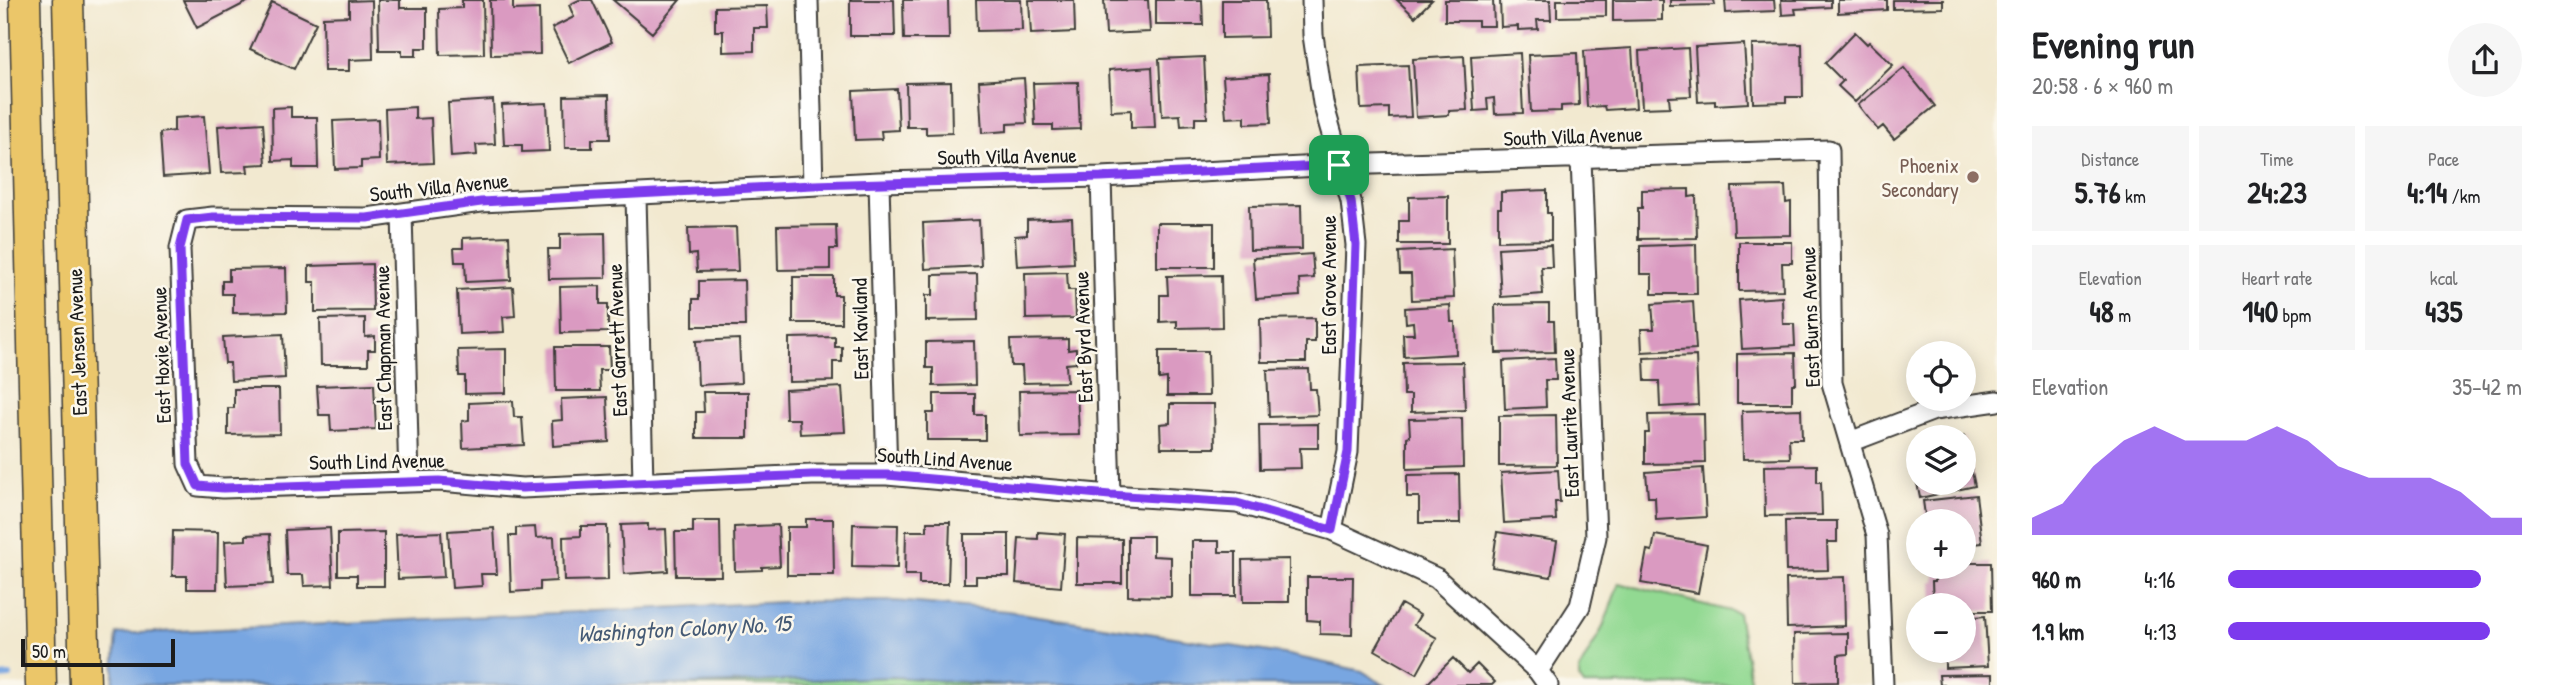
<!DOCTYPE html>
<meta charset="utf-8">
<style>
body{margin:0;font-family:"Patrick Hand",sans-serif;background:#f6f6f6;color:#202124;height:100vh;display:flex;flex-direction:column;font-size:26px;white-space:nowrap}
*{box-sizing:border-box;margin:0}
p{font-size:23px;color:#757577}
.icon{flex:none;width:38px;height:38px;fill:none;stroke:currentColor;stroke-width:2;stroke-linecap:round;stroke-linejoin:round}
.map{position:relative;flex:1;overflow:hidden}
.sheet{display:flex;flex-direction:column;background:#fff;width:560px}
.sheet>*{flex:none}
.buttons{position:absolute;left:1906px;top:341px;display:grid;gap:14px}
.buttons a{display:grid;place-items:center;width:70px;height:70px;border-radius:50%;background:#fff;box-shadow:0 4px 18px #0003;font-size:35px}
.scale{position:absolute;left:21px;bottom:18px;width:154px;box-sizing:border-box;padding-left:7px;border:4px solid #1c1c1c;border-top:0;font-size:19px;line-height:24px;white-space:nowrap;color:#1c1c1c;-webkit-text-stroke:5px #fbf7ec;paint-order:stroke}
.pin{position:absolute;display:grid;place-items:center;width:60px;height:60px;color:#fff;margin:-30px;border-radius:14px;box-shadow:0 4px 10px #0006}
.round{display:grid;place-items:center;flex:none;width:74px;height:74px;border-radius:37px;background:#f6f6f6}
.head{display:flex;align-items:center;justify-content:space-between;height:119px;padding:0 35px}
h1{font-size:38px;font-weight:800;line-height:52px}
.figures{display:grid;grid-template-columns:repeat(3,1fr);gap:10px;height:119px;padding:7px 35px}
.figures div{display:grid;align-content:center;border-radius:0px;background:#f6f6f6;text-align:center}
.figures b{font-size:30px;font-weight:800}
.figures small{font-size:19px;font-weight:400}
.figures p{font-size:19px}
.chart{height:196px;padding:14px 35px}
.chart p{display:flex;justify-content:space-between}
.chart svg{width:100%;height:126px;margin-top:7px;fill:#7c3aed;opacity:.7}
ul{padding:0 35px;list-style:none;font-size:23px}
li{display:grid;grid-template-columns:112px 84px 1fr;align-items:center;height:52px}
li i{height:18px;border-radius:9px;background:#7c3aed}
main{display:flex;flex:1;min-height:0}
.map>svg:first-child{display:block}
.green{fill:#92d992;stroke:#577a57;stroke-width:2}
.water{fill:#78a6e1;stroke:#4a617e;stroke-width:2}
.lines{fill:none;stroke-linecap:round;stroke-linejoin:round}
.stream{stroke:#78a6e1;stroke-width:6}
.building{fill:#da9ac1}
.minor-casing{stroke:#3c3b37;stroke-width:23}
.primary-casing{stroke:#3c3b37;stroke-width:33}
.minor{stroke:#fff;stroke-width:19}
.primary{stroke:#ebc669;stroke-width:30}
.route-casing{stroke:#fff;stroke-width:14}
.route{stroke:#7c3aed;stroke-width:9}
.education-dot{fill:#8d6e63;stroke:#fbf7ec;stroke-width:2.5}
.labels{text-anchor:middle;dominant-baseline:central;stroke-width:5;stroke-linejoin:round;paint-order:stroke}
.street-label{font-size:21px;fill:#1c1c1c;stroke:#fbf7ec}
.education-label{font-size:21px;fill:#785e54;stroke:#fbf7ec;text-anchor:end}
.water-label{font-size:23px;font-style:italic;fill:#455a75;stroke:#fbf7ec}
</style>
<main>
<div class="map">
<svg width="1997" height="685" viewBox="0 0 1997 685">
<rect width="100%" height="100%" fill="#fbf7ec"/>
<filter id="ink" filterUnits="userSpaceOnUse"><feTurbulence type="fractalNoise" baseFrequency=".0143" numOctaves="2"/><feDisplacementMap in="SourceGraphic" scale="14" xChannelSelector="R" yChannelSelector="G"/><feConvolveMatrix kernelMatrix="1 2 1 2 8 2 1 2 1" color-interpolation-filters="sRGB"/></filter>
<filter id="wash" filterUnits="userSpaceOnUse"><feTurbulence type="fractalNoise" baseFrequency=".00686" numOctaves="4" result="noise"/><feDisplacementMap in="SourceGraphic" scale="28" xChannelSelector="R" yChannelSelector="G"/><feGaussianBlur stdDeviation="1.57" result="paint"/><feColorMatrix in="noise" values="0 0 0 0 0 0 0 0 0 0 0 0 0 0 0 0 0 1.4 0 .05"/><feComposite in="paint" operator="in"/></filter>
<g filter="url(#wash)">
<rect width="100%" height="100%" fill="#f2e9d0"/>
<path class="green" d="M1619 583 1738 613 1751 685H1584L1579 678V670L1603 627Z
M894 677 1005 685H668Z"/>
<path class="water" d="M895 601 1007 611 1289 655 1362 671 1384 685H1005L894 677 668 685H113L117 634 783 602Z"/>
<g class="lines">
<path class="stream" d="M0 677 10 676"/>
</g>
<g id="blocks">
<path class="building" d="M183 0H251L197 28Z
M372 0 373 59 349 60V71H324L323 17 349 16V1Z
M378 0H400V8H427V48H416V56H402V50H379Z
M462 0H483L484 54 440 55 439 9 462 8Z
M490 0H513V10L539 9 540 54 491 55Z
M579 0H592L612 42 569 63 552 28 574 17 569 5Z
M613 0H680L652 33Z
M850 0H894L895 36H850Z
M903 0H948L949 39H904Z
M976 0H1021L1022 30 977 31Z
M1029 0H1074L1075 32 1031 34Z
M1104 0H1148L1150 32 1106 34Z
M1156 0H1202L1203 25H1156Z
M1222 0H1266L1267 37 1222 38Z
M1397 0H1432L1415 17Z
M1445 0H1493L1494 26H1478V21H1445Z
M1500 0H1550L1551 20H1537L1538 29 1518 30V26L1501 27Z
M1557 0H1606V16L1557 17Z
M1613 0H1662V20L1613 21Z
M1670 0H1714L1715 5 1670 6Z
M1725 0H1774L1775 11 1726 13Z
M1781 0H1831V7L1795 9 1796 14 1782 15Z
M1838 0H1887V10L1838 13Z
M1893 0H1943V8L1893 9Z
M272 2 316 23 294 69 250 49Z
M767 6 768 28H754V51L723 52V31H715V7Z
M1855 32 1867 44 1869 42 1893 65 1855 102 1838 86 1843 81 1825 63Z
M1744 44 1748 103 1715 105V101L1698 102 1695 47Z
M1802 44 1803 97H1786V102L1753 103 1752 45Z
M1632 48 1636 108 1605 110 1604 106 1587 107 1584 51Z
M1688 48 1691 96 1669 97 1670 107 1642 108 1639 51Z
M1520 53 1523 113 1495 114 1494 98 1487 99 1488 110 1474 111 1471 56Z
M1577 53 1579 105 1561 106V111L1531 112 1528 55Z
M1464 56 1467 110 1449 111V115L1416 117 1413 59Z
M1204 57 1207 118H1195V125L1181 126 1180 115 1162 116 1159 59Z
M1408 65 1411 117 1389 118V108L1361 109 1359 67Z
M1152 67 1155 127 1131 128V110L1111 111 1109 70Z
M1904 68 1935 106 1894 139 1883 126 1878 130 1858 105Z
M1269 74 1271 123 1245 124V117L1226 118 1223 77Z
M1024 78 1027 123 1007 124V131L982 133 979 81Z
M951 82 952 133 926 134V127H907L906 83Z
M1078 82 1080 129 1053 130V125H1035L1033 83Z
M897 89 899 130 881 131 882 139 855 140 853 91Z
M609 95 610 139H592V148H565L564 96Z
M493 100 495 144 476 145 477 155 451 157 448 103Z
M547 103 549 151 522 152V145H504L502 105Z
M291 107V117H317L318 168H293V160L273 161 272 108Z
M415 107V119L431 118 433 163 387 165 385 109Z
M204 116 209 174 163 177 160 133 174 131V118Z
M378 119 379 160 361 161V168L335 169 333 121Z
M263 123 266 164 247 165 248 172 221 173 218 126Z
M1785 186 1786 203 1791 202V235L1734 236 1732 187Z
M1689 189V197L1696 196 1697 238 1638 239V208H1642V190Z
M1547 190V213H1551V240L1498 241V208H1501V192Z
M1448 196V244H1399V221H1409V197Z
M1301 205 1302 249 1250 250 1249 206Z
M1072 218 1074 263 1017 266 1015 236 1027 235V220Z
M979 220 981 266 925 269 923 223Z
M1157 223H1214V267H1157Z
M836 225 837 249H830V269L778 270 777 226Z
M736 227 738 271 697 272 696 254 689 255 688 228Z
M605 233 606 278 549 279 548 249H560V234Z
M509 236 511 280 466 282 465 262H455L454 248H463V238Z
M1739 242H1792V263H1782L1783 290 1739 291Z
M1696 244 1697 294H1652V274H1640V246Z
M1551 245 1552 267H1541L1543 294 1501 297 1498 248Z
M1452 249 1454 298 1412 300 1411 274H1400L1399 252Z
M1312 254 1314 278 1299 279 1300 296 1256 299 1253 258Z
M372 264 373 311 315 312V282H309V266Z
M286 268 287 312 233 313V294H222V281H229V269Z
M1067 272 1068 290H1075L1076 318 1026 319 1025 273Z
M977 274 978 320 926 321V295H933V275Z
M1221 275 1222 327 1177 328V321L1160 322V295H1168L1167 276Z
M793 277H834V295H841V323H793Z
M744 280 745 326H693V299H699V281Z
M600 286V304H608V332L561 333 560 287Z
M513 287 515 316 503 317 504 332 459 334 457 290Z
M1782 297 1783 324H1794L1795 346 1742 349 1739 300Z
M1693 301 1696 349 1642 352 1641 329H1654L1652 304Z
M1549 304V321H1554L1555 352 1496 353 1495 305Z
M1450 305 1451 322H1455L1456 354 1404 357 1403 334H1414L1413 322 1406 323 1405 308Z
M365 318V337L375 336V350H368V365H321L320 319Z
M1315 318V342H1306V362H1261L1260 319Z
M283 334 285 378 231 381 230 363H225L223 337Z
M835 337V347H842V362H833V381L789 382V338Z
M739 339 741 383 698 385 696 341Z
M1068 339V350L1076 349V363L1066 364 1067 382 1023 383 1022 366H1011L1010 340Z
M974 341 975 385 933 386V368H926V342Z
M555 347H609L610 370H599L600 391H556Z
M506 349V393L465 394V376H459L458 350Z
M1159 351H1208L1209 396H1167V378L1159 379Z
M1795 353 1796 384H1792V403H1737V354Z
M1696 356 1698 405 1660 407 1659 381H1645L1644 358Z
M1555 358 1556 380H1545L1546 407 1505 409 1503 361Z
M1463 362 1465 410 1411 412V395H1404L1403 363Z
M1309 369 1310 389H1316L1318 415 1269 417 1267 370Z
M374 384 376 429 331 431 330 415H319L317 386Z
M842 387 845 432 800 434 799 419H786L785 390Z
M234 389H279L280 434 228 435V408H234Z
M1077 390 1079 435 1020 436 1019 391Z
M703 392H748V438H696V412H704Z
M934 394H975V415H985V440H927V413H934Z
M607 397 609 442 553 446 552 421 562 420 561 399Z
M513 401 514 417H522L524 445 463 448 462 421 469 420V403Z
M1170 404H1214L1215 448H1161L1160 424 1170 423Z
M1801 409 1802 439H1789L1790 458 1743 459 1742 411Z
M1704 414 1705 463 1645 464V433H1649L1648 415Z
M1556 415 1557 465 1499 466V416Z
M1462 418 1463 467 1407 469V437L1410 436 1409 419Z
M1318 424V448H1300L1301 468 1260 469 1259 425Z
M1964 435 1975 486 1920 498 1917 483H1964Z
M1817 465V482H1821L1822 515 1765 516 1764 466Z
M1703 468 1706 517 1656 520 1655 497H1648L1646 472Z
M1558 470 1560 502H1555L1556 520 1504 523 1501 473Z
M1459 474 1460 523H1419V497H1407V475Z
M1976 495 1982 543 1964 545V522H1926L1923 501Z
M806 519H833L834 575H787V527H806Z
M693 521H720L721 576H676L675 532H693Z
M1785 521H1837V542H1827L1828 570 1786 571Z
M927 522H950L948 584H919V575H905L906 531H927Z
M648 524V530L666 529 668 571 624 574 621 525Z
M853 524 898 525 897 568 852 567Z
M778 525 780 566 762 567V570L735 571 734 527Z
M581 526H607L608 580 564 581 563 537 581 536Z
M535 527 536 538 554 537 556 581 540 582V590L511 592 509 536H516V528Z
M330 528 333 585 304 586 303 575H287L285 530Z
M494 528 497 574H481L482 586 452 588 448 531Z
M173 531 218 532 217 589H187V576H172Z
M384 532V586H357V575H338V533Z
M441 532 444 577 398 579 396 534Z
M1038 532 1065 534 1061 587 1016 583 1019 538 1038 539Z
M1497 532 1557 541 1551 577 1492 567Z
M270 534 273 584 227 586 225 541 246 540V535Z
M964 534H1009V576H976V583H964Z
M1655 535 1707 545 1698 593 1641 583 1647 550 1652 551Z
M1128 536H1153V556L1171 557V597L1128 596Z
M1077 538 1122 539V583H1077Z
M1192 541H1219V552H1236V596H1192Z
M1289 559V602H1243L1242 560Z
M1964 563H1991L1992 611H1964V606H1933L1932 581H1935V567H1964Z
M1307 577H1353L1352 635 1320 634V621L1307 620Z
M1844 577 1845 626 1787 628 1786 579Z
M1401 604 1420 615 1414 625 1437 638 1417 674 1375 650Z
M1985 616 1988 666 1945 668V651H1964V618Z
M1848 633V654L1838 655V682L1795 683 1794 634Z
M1453 658 1468 673 1477 664 1495 682 1492 685H1426Z
M1993 674V685H1940L1939 675Z"/>
</g>
</g>
<g filter="url(#ink)">
<use href="#blocks" fill-opacity="0" stroke="#3c3b37" stroke-width="2"/>
<g class="lines">
<g class="minor-casing">
<path id="minor" d="M808 0 813 185
M1312 0 1313 35 1323 103 1351 201 1356 245 1348 452 1332 530
M1101 177 1110 495
M879 182 887 475
M636 196 643 483
M402 213 409 482
M1850 442 1934 410 1997 401
M1538 671 1580 606 1596 537 1581 159
M1548 685 1538 671 1436 578 1332 530 1237 503 1110 495 887 475H812L522 488 440 481 223 488 198 486 188 464 180 248 187 220 213 217 367 218 481 202 879 182 1101 177 1340 165 1829 150 1832 383 1877 535 1883 685"/>
</g>
<g class="primary-casing">
<path id="primary" d="M25 0 41 685
M68 0 85 685"/>
</g>
<use href="#minor" class="minor"/>
<use href="#primary" class="primary"/>
</g>
</g>
<g class="lines" filter="url(#ink)">
<g class="route-casing">
<path id="route" d="M1339 165 1351 201 1356 245 1348 452 1332 530 1237 503 1110 495 887 475H812L522 488 439 481 223 488 198 486 188 464 180 248 187 220 213 217 367 218 481 202 813 185 1101 177Z"/>
</g>
<use href="#route" class="route"/>
</g>
<circle class="education-dot" cx="1973" cy="177" r="7"/>
<g class="labels">
<g class="street-label">
<text transform="translate(1573 136) rotate(-2)">South Villa Avenue</text>
<text transform="translate(1007 156) rotate(-1)">South Villa Avenue</text>
<text transform="translate(439 187) rotate(-6)">South Villa Avenue</text>
<text transform="translate(1328 285) rotate(-90)">East Grove Avenue</text>
<text transform="translate(1810 317) rotate(-92)">East Burns Avenue</text>
<text transform="translate(860 329) rotate(-91)">East Kaviland</text>
<text transform="translate(1083 337) rotate(-92)">East Byrd Avenue</text>
<text transform="translate(617 340) rotate(-92)">East Garrett Avenue</text>
<text transform="translate(77 342) rotate(-92)">East Jensen Avenue</text>
<text transform="translate(383 348) rotate(-91)">East Chapman Avenue</text>
<text transform="translate(161 355) rotate(-92)">East Hoxie Avenue</text>
<text transform="translate(1569 423) rotate(-92)">East Laurite Avenue</text>
<text transform="translate(945 459) rotate(4)">South Lind Avenue</text>
<text transform="translate(377 461) rotate(-1)">South Lind Avenue</text>
</g>
<g class="education-label">
<text x="1959" y="165">Phoenix<tspan x="1959" dy="24">Secondary</tspan></text>
</g>
<g class="water-label">
<text transform="translate(684 628) rotate(-3)">Washington Colony No. 15</text>
</g>
</g>
</svg>
<div class="buttons">
<a><svg class="icon" aria-label="locate" viewBox="0 0 24 24"><circle cx="12" cy="12" r="6"/><path d="M12 2v4M12 18v4M2 12h4M18 12h4"/></svg></a>
<a><svg class="icon" aria-label="layers" viewBox="0 0 24 24"><path d="M12 4l9 5-9 5-9-5zM3 14l9 5 9-5"/></svg></a>
<a>+</a>
<a>−</a>
</div>
<div class="scale">50 m</div>
<div class="pin" style="left:1339px;top:165px;background:#1e9e55"><svg class="icon" aria-label="arrive" viewBox="0 0 24 24"><path d="M6 21V4h12l-3 4 3 4H6"/></svg></div>
</div>
<section class="sheet">
<div class="head"><div><h1>Evening run</h1><p>20:58 · 6 × 960 m</p></div><a class="round"><svg class="icon" aria-label="share" viewBox="0 0 24 24"><path d="M12 15V3M7 8l5-5 5 5M5 13v7h14v-7"/></svg></a></div>
<div class="figures">
<div><p>Distance</p><b>5.76<small> km</small></b></div>
<div><p>Time</p><b>24:23</b></div>
<div><p>Pace</p><b>4:14<small> /km</small></b></div>
</div>
<div class="figures">
<div><p>Elevation</p><b>48<small> m</small></b></div>
<div><p>Heart rate</p><b>140<small> bpm</small></b></div>
<div><p>kcal</p><b>435</b></div>
</div>
<div class="chart"><p><span>Elevation</span>35–42 m</p>
<svg viewBox="0 0 160 44" preserveAspectRatio="none"><path d="M0 44V38L10 33L20 20L30 11L40 6L50 11L60 11L70 11L80 6L90 11L100 20L110 24L120 24L130 24L140 29L150 38L160 38V44z"/></svg>
</div>
<ul>
<li><b>960 m</b>4:16<i style="width:86%"></i></li>
<li><b>1.9 km</b>4:13<i style="width:89%"></i></li>
</ul>
</section>
</main>
